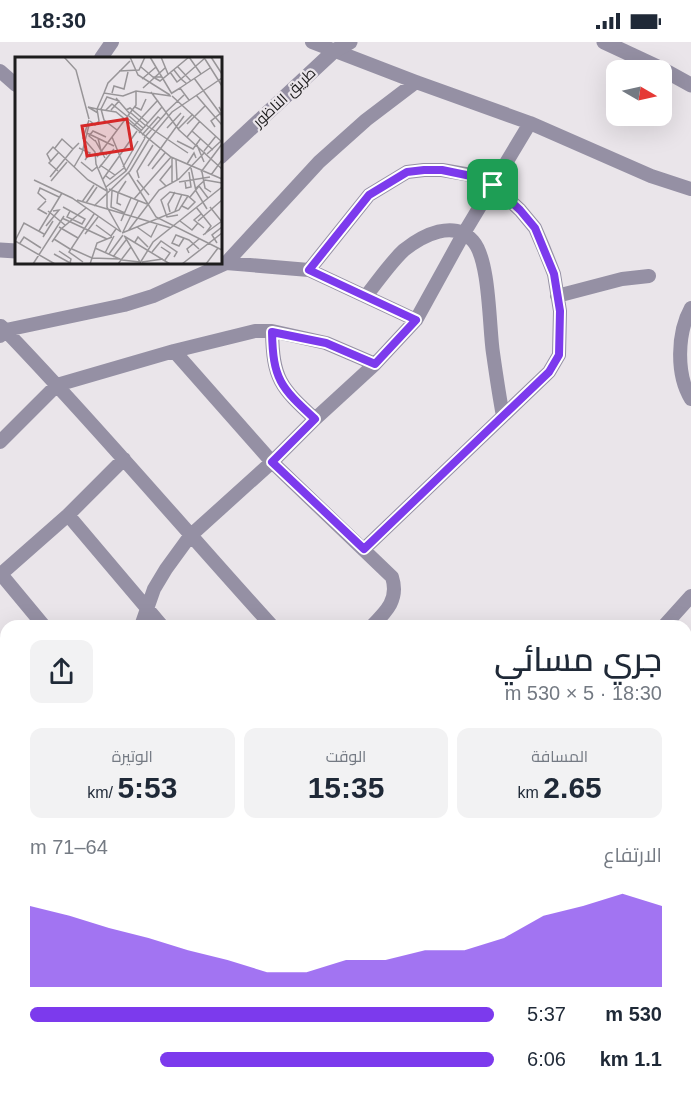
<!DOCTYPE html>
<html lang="ar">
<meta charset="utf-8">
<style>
body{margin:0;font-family:Helvetica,Cairo,sans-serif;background:#f2f2f3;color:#1f2937;direction:rtl;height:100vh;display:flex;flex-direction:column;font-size:22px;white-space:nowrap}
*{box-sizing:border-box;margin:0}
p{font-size:20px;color:#747a83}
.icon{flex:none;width:33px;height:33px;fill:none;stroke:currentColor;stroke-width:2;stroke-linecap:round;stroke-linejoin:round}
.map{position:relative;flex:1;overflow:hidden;direction:ltr}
.panel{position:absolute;left:0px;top:578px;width:692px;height:476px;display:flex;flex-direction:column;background:#fff;border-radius:18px 18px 0 0;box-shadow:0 6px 24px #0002;direction:rtl}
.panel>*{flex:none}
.needle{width:39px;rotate:99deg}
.controls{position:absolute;left:606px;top:18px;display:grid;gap:12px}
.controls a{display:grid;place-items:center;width:66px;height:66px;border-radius:12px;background:#fff;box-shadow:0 6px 24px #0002;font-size:30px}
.pin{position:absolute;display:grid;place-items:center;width:51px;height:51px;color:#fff;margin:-26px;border-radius:12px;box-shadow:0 3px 9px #0006}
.round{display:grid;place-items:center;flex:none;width:63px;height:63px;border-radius:12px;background:#f2f2f3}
.headline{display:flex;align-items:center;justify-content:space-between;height:102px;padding:0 30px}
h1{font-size:33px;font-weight:600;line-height:45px}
.metrics{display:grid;grid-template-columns:repeat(3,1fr);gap:9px;height:102px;padding:6px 30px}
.metrics div{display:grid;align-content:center;border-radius:12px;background:#f2f2f3;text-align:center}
.metrics b{font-size:30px;font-weight:600}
.metrics small{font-size:16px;font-weight:400}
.metrics p{font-size:16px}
.chart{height:168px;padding:12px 30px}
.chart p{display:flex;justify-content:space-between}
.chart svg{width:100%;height:108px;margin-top:6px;fill:#7c3aed;opacity:.7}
ul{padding:0 30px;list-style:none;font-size:20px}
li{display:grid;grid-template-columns:96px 72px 1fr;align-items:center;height:45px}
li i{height:15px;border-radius:8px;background:#7c3aed}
.status{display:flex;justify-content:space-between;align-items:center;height:42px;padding:0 30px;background:#fff;direction:ltr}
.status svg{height:16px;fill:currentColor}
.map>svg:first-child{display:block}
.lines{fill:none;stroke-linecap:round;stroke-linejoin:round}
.minor{stroke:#9590a4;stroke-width:14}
.tertiary{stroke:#9590a4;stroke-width:15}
.route-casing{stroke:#fff;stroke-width:12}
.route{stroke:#7c3aed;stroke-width:8}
.labels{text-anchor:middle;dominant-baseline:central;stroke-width:4.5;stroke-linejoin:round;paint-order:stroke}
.street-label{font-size:15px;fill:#1d1c1d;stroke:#eae5ea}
.inset-road{fill:none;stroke:#989598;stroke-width:1.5}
.view{fill:#d62828;fill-opacity:0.15;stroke:#d62828;stroke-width:3}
.inset-edge{fill:none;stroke:#1d1c1d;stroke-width:3}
</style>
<div class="status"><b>18:30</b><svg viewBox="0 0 49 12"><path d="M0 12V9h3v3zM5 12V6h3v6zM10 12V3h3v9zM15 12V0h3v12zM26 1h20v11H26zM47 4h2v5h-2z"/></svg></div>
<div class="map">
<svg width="691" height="1052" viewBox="0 0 691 1052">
<rect width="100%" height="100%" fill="#eae5ea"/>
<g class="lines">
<path class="minor" d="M312 0 416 40 530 81 651 134 691 147
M101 16 112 0
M0 29 16 43
M226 221 319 120 366 78 416 40
M309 228 369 153 407 130 424 128H442L471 133 493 143 520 168 535 186 544 207 554 232 560 269 559 313 549 330 364 507
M366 254C378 239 390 221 404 208 423 193 454 177 473 199 490 218 489 285 493 311 496 332 499 353 503 374
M557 254 622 237 649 234
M691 266C677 291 676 333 691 357
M1 284C95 381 181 484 272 584
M272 289C273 337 280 345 315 377
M0 294 6 288 124 263 153 254 226 221 309 228 416 278
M174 309 272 420 392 535C399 557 387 569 372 584
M0 400 57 343 174 309 255 289H272L326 301 375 322
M68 473 162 584
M0 531 44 584
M1 532 68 473 124 417
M141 584 154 547 166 527 190 494 272 420 315 377 375 322 416 278 464 191 530 81
M664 584 691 554
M0 665H6
M686 697 691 702
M0 807 6 801
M686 824 691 829
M0 915 6 921
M0 992 6 985
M686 999 691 994
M686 1020 691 1028
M155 1047 161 1052
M69 1052 73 1047
M620 1052 627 1047"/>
<path class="tertiary" d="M604 0 662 27 691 43
M220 115 334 9 350 0
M0 208 16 209"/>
</g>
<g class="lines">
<g class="route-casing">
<path id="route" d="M424 128H442L471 134 493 143 520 168 535 186 554 232 560 269 559 313 549 330 364 507 272 420 315 377C280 345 273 337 272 290L326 301 375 322 416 278 309 228 369 153 407 130Z"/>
</g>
<use href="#route" class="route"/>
</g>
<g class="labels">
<g class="street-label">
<text transform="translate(284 55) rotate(-43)">طريق الناظور</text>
</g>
</g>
<g transform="translate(15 15)">
<rect width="207" height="207" fill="#eae5ea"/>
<path class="inset-road" d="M49 0 61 13 74 62M115 0 123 18 155 38M135 0 157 37M146 0 153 17M174 0 186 17M196 0 207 17M190 2 207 29M126 10 138 20H147M163 10 176 24M159 13 166 22 190 1M104 14 124 13 130 0M155 15 162 25 166 22 172 27M138 20 145 24 174 0M179 21 207 59M127 22 141 10M128 31 150 11M165 31 195 11M136 35 164 73 207 112M89 36 93 26 115 4M97 36 99 29 109 32 113 15M157 36 165 31 174 43M181 38 207 68M157 39 207 85M101 41 115 57M120 50 126 53 131 42M82 52 101 55 156 100 207 122M82 52 73 50 83 56M91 53 97 47 113 60M96 53 104 44 92 40 86 52 89 63 102 73M111 53 115 51 133 66M151 55 169 38M116 56 131 69M114 59 128 71M112 61 126 73M74 63 68 81 80 95 81 107 92 133V150L106 175M75 64 80 68 84 64 82 52 89 36 108 39 121 34 156 39M172 67 190 49M131 68 173 96M118 70 143 43M200 70 196 64 207 55 204 50M152 71 166 56M163 72 178 57M177 74 198 93M72 76 99 89M124 76 147 50M127 78 143 60 146 62M97 80 111 114M172 80 185 64M83 81 86 94 92 98M129 81 151 56M80 83 90 101M80 84 74 79 78 74 91 80M162 84 178 92 186 81M182 88 189 105M40 91 47 82 58 92 64 86M64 91 75 96 70 103M189 94 201 79M192 97 206 84M82 100 121 48V34M161 102 162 123M36 105 32 97 38 90 73 123 92 134M66 105 77 114 82 110M172 107 179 96 181 101M85 108 100 118M133 109 169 59M59 110 67 96 74 68M108 110 123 84M84 111 99 92M176 111 181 134 192 152M137 112 150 96M43 114 34 106 44 95M113 115 141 160 207 193M186 115 207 87M187 115 190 131 196 135M196 118 207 103M91 119 95 122 109 111M35 120 58 92M124 121 122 114 138 88M88 122 122 74M19 123 57 141 106 175M122 123 134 138M36 124 52 105M170 124 171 131 176 130 174 115M164 125 195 120M157 126V101M151 129 145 123 157 108M91 130 111 114 130 81M94 132 132 147M180 132 190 123 207 126M97 134 96 150 110 156M175 140 184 129 193 141M119 142 156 100M31 143 23 136 25 131 44 140M62 143 156 171M31 144 23 152 32 157M67 145 79 128M71 146 82 130M106 148 102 146 103 136 111 124M79 149 115 114 133 84 157 55 207 21M48 150 70 162 67 167 52 160 55 154M181 150 196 169 190 177M195 150 207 165M33 154 50 168M160 154 167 137M155 155 153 147 160 135M186 157 179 163 189 171M163 158 152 160 146 143 155 135 173 139 180 145 173 152 167 149M47 161 92 182M106 164 116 141M165 164 177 173 183 166M183 164 207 143M81 168 96 179 101 172M31 169 44 153 38 154M44 170 63 181M122 170 136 180 142 168M24 174 47 136M113 174 144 133 164 122 190 95M108 175 123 144M107 176 164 153 173 139M29 177 9 166 0 184 40 207M70 177 83 160M188 178 207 164M109 179 155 207M28 180 38 164M110 180 125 205M169 181 164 189 157 186 161 178 174 183 184 192M39 182 55 192M37 185 46 172 71 151M120 185 123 180 133 190M5 186 9 180 26 191M202 186 197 178 207 170M146 190 155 196 150 203M80 191 107 203 125 205M57 192 77 201 105 202M44 194 56 202 55 206M137 195 146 184 162 195 159 200M90 196 99 179M174 196 172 192 184 182M39 197 57 207M94 197 108 178M98 200 111 183M68 205 54 195 79 157M127 205 148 202M125 206 138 185 207 130M18 207 49 159M75 207 82 186 97 180M103 207 116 190M167 207 207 176M191 207 203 191"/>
<path class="view" d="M112 62 117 92 72 99 67 69Z"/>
<rect width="207" height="207" class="inset-edge"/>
</g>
</svg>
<div class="controls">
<a><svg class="needle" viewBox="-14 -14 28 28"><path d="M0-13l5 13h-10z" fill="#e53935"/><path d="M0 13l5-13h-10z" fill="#747a83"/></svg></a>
</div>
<div class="pin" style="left:493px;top:143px;background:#1e9e55"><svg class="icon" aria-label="arrive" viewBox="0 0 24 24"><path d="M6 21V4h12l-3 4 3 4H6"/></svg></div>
<section class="panel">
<div class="headline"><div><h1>جري مسائي</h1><p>18:30 · 5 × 530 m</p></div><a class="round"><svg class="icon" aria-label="share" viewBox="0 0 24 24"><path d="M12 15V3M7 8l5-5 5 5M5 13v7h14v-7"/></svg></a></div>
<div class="metrics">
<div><p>المسافة</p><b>2.65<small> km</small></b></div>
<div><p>الوقت</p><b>15:35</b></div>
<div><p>الوتيرة</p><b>5:53<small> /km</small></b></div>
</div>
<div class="chart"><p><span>الارتفاع</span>64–71 m</p>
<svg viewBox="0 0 160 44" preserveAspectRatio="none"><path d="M0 44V11L10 15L20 20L30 24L40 29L50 33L60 38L70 38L80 33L90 33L100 29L110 29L120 24L130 15L140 11L150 6L160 11V44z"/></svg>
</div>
<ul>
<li><b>530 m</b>5:37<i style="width:100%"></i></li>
<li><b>1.1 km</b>6:06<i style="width:72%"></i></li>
</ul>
</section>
</div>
